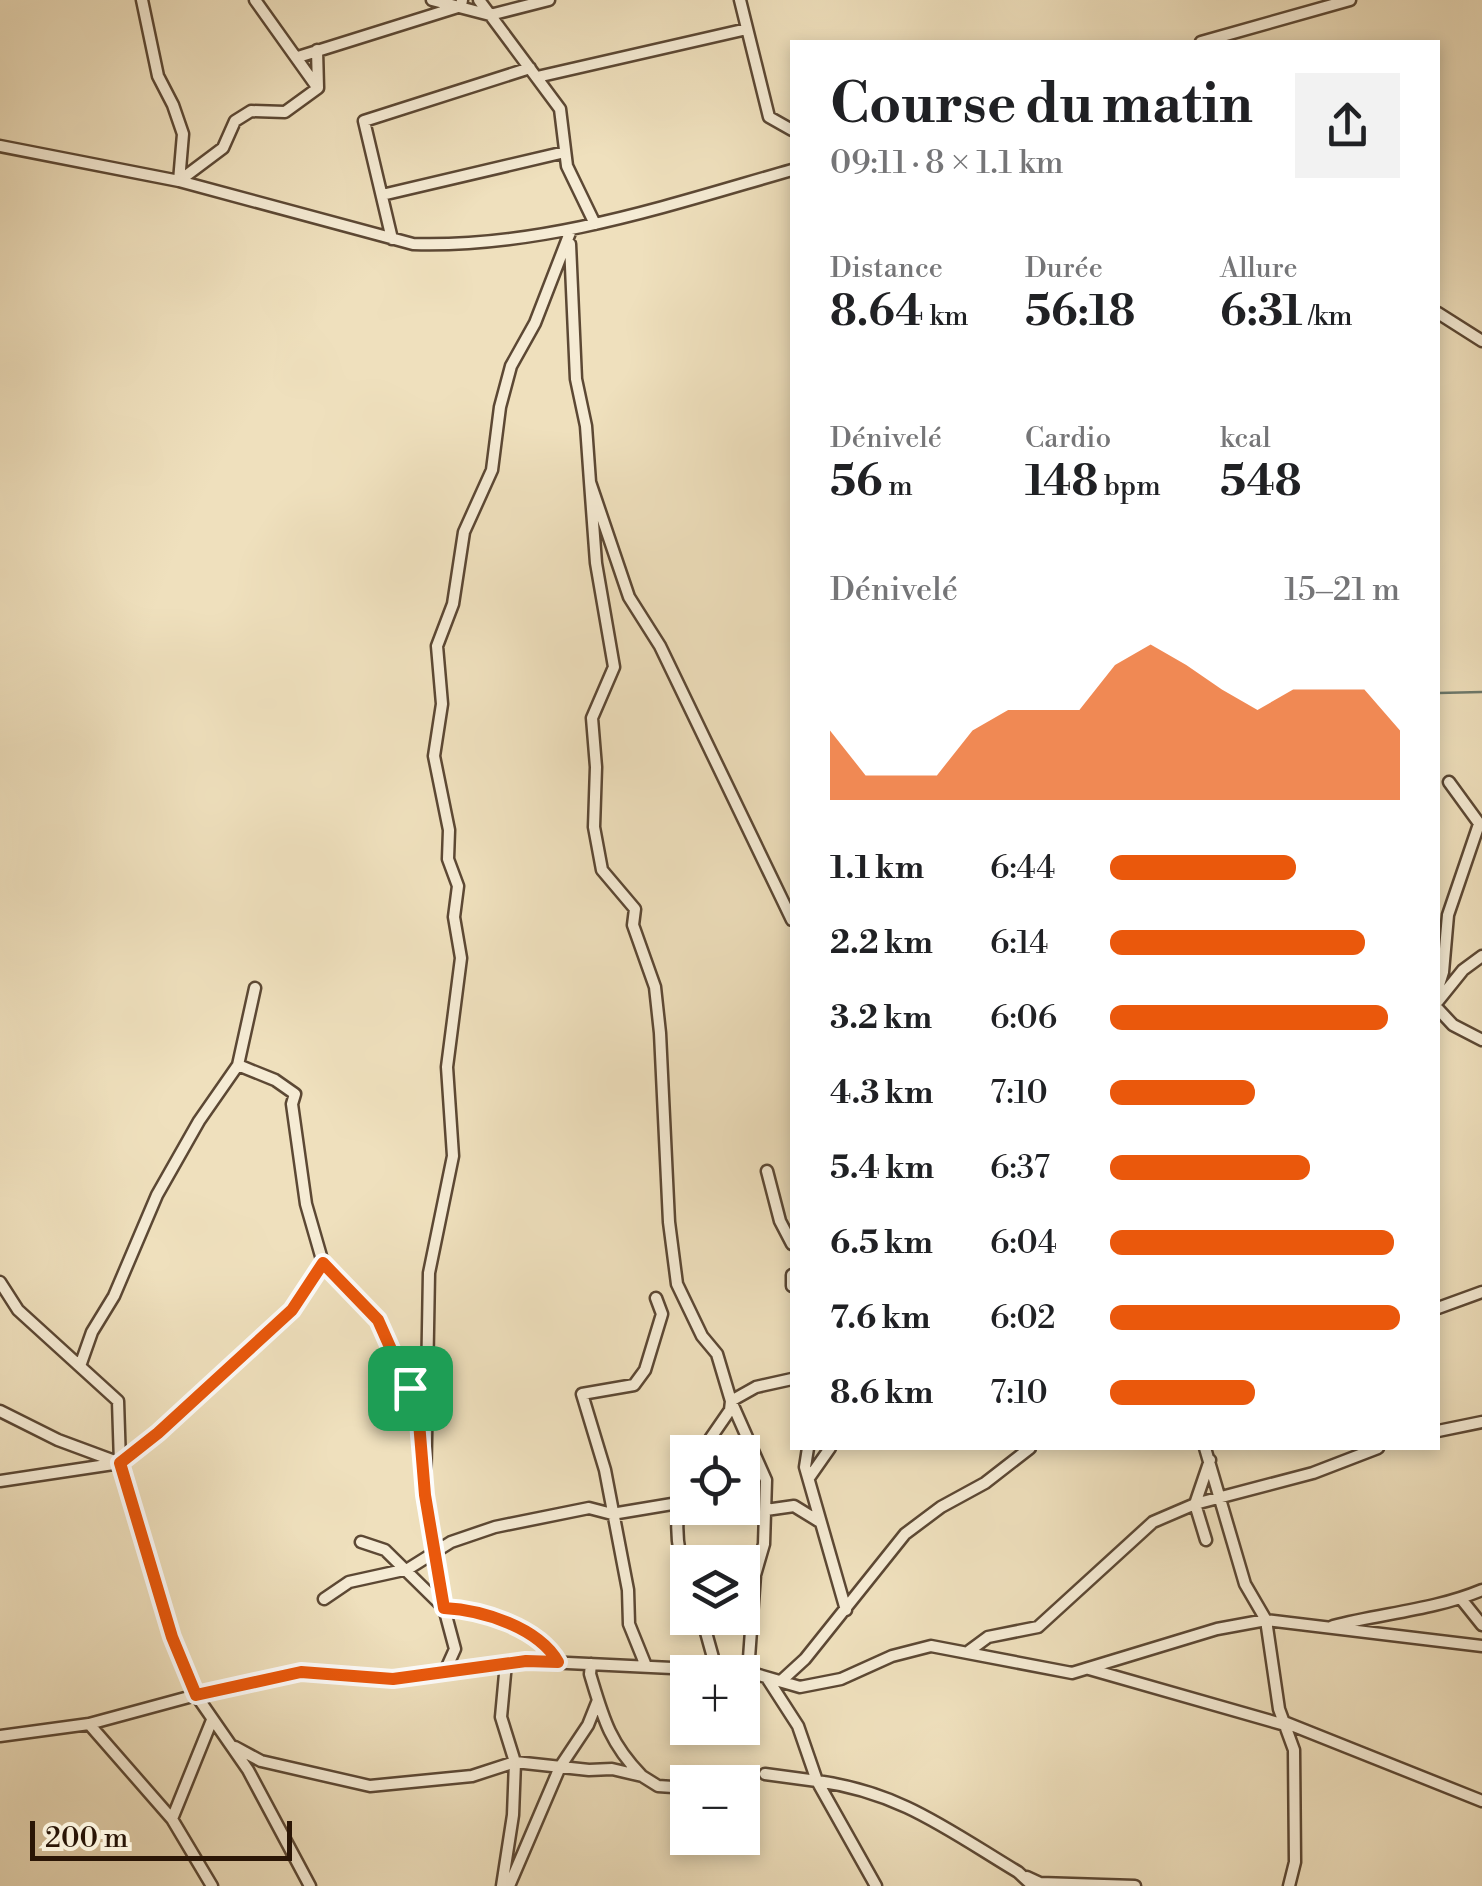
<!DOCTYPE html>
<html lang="fr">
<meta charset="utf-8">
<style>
body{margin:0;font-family:"Libre Bodoni",serif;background:#f2f2f2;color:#202124;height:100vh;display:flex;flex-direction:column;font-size:38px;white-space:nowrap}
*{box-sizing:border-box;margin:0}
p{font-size:32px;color:#757577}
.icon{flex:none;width:55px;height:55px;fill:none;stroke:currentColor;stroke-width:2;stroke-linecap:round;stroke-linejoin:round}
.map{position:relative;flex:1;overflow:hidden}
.sheet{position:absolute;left:790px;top:40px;width:650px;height:1410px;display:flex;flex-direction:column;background:#fff;border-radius:0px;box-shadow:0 5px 15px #0003}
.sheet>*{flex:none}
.buttons{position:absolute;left:670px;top:1435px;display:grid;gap:20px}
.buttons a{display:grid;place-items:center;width:90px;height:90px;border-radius:0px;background:#fff;box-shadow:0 5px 15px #0003;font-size:50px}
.scale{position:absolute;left:30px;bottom:25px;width:262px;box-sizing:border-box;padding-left:10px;border:5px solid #2b1606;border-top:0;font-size:28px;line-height:35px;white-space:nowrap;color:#2b1606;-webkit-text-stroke:8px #f5ebd4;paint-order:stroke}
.pin{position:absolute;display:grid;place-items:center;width:85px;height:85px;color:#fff;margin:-42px;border-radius:20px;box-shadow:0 5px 15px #0006}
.round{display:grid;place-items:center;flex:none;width:105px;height:105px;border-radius:0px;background:#f2f2f2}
.headline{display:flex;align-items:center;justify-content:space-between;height:170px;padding:0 40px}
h1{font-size:55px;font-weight:700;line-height:75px}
.stats{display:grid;grid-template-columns:repeat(3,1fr);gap:15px;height:170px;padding:10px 40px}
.stats div{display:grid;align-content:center}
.stats b{font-size:42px;font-weight:700}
.stats small{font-size:28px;font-weight:400}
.stats p{font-size:28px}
.chart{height:280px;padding:20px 40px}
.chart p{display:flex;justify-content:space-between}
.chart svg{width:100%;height:180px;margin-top:10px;fill:#ea580c;opacity:.7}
ul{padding:0 40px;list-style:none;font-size:32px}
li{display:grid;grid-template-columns:160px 120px 1fr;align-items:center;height:75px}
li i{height:25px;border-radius:12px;background:#ea580c}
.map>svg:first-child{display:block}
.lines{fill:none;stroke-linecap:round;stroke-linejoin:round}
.stream{stroke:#6e7a6d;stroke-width:2.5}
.street-casing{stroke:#5c4834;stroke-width:15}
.street{stroke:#f5ebd4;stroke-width:10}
.route-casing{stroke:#fff;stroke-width:20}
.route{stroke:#ea580c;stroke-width:12}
</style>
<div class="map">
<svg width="1482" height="1886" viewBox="0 0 1482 1886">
<rect width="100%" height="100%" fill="#efe0bd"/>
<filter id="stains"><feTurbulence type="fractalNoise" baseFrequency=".002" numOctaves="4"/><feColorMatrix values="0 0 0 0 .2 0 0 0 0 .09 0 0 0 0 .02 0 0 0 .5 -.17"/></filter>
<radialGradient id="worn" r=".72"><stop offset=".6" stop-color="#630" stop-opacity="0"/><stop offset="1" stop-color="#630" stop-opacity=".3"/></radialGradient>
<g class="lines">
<path class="stream" d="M1438 693 1482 692"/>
<g class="street-casing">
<path id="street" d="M142 0 158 76 173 105 183 134 179 181
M255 0 317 87
M432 0 490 15 549 0
M479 0 560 109 567 166 595 224
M740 0 769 117 792 130
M1201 42 1350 0
M298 57 461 6 462 0
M537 77 747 29
M0 146 179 181 413 244C543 248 669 205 792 170
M179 181 223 148 235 121 251 111 285 112 318 88 317 50
M382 195 565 152
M392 239 364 121 530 68
M570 244 576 379 586 426 590 482 629 597 660 646 792 920
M1438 313 1482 341
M590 482 596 563 614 667 592 718 596 767 594 827 602 870 635 909 633 925 655 987 660 1033 669 1222 677 1284 702 1336 717 1354 731 1401 730 1410 701 1452
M1449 782 1481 826
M1438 988 1443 972 1448 915 1479 824
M1438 1001 1463 970 1482 956
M1438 1009 1453 1025 1482 1040
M238 1065 275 1080 295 1094 292 1104 306 1204 323 1263 378 1320 418 1410 422 1448
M767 1171 780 1221 792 1244
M792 1275V1286
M0 1282 18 1310 118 1401 120 1463
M1438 1308 1482 1292
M80 1366 92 1332 114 1296 157 1195 199 1121 238 1065 255 988
M0 1411 58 1440 120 1463 172 1637 196 1695 248 1770 310 1886
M1438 1431 1482 1422
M808 1448 805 1467 846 1610
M1205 1448 1245 1584 1266 1620 1279 1709 1294 1750 1295 1862 1289 1886
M1210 1460 1195 1504 1313 1473 1378 1448
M809 1478 830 1448
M688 1480C672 1513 675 1547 688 1582
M0 1481 120 1463 158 1433 292 1311 323 1263
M766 1510 794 1506 820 1522
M361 1542 385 1550 444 1608C482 1610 538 1627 558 1662
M324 1599 349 1582 408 1569 451 1542 495 1527 589 1508 612 1514 678 1503
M1462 1600 1482 1625
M702 1618 717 1672
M1333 1626C1383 1613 1434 1610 1482 1590
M969 1651 988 1637 1038 1627 1153 1522 1195 1504 1206 1540
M591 1664 590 1674C603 1717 609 1742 641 1775
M646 1666 629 1624 628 1590 605 1470 582 1394 634 1385 645 1370 662 1314 656 1298
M446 1669 455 1649 444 1608 425 1495 429 1273 453 1156 447 1067 461 958 454 917 458 886 448 859 449 830 434 756 442 704 437 646 453 604 464 532 492 470 500 407 511 366 535 323 571 230
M1089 1669 1285 1725
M748 1672 755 1575 764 1544 766 1480 731 1401 756 1387 792 1379
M781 1681 805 1659 905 1534 941 1507 985 1483 1030 1448
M1284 1722 1482 1801
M89 1724 172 1819 212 1886
M0 1736 89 1724 211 1691 301 1672 393 1679 526 1661 672 1668 721 1664 800 1687 841 1679 892 1656 931 1646 1072 1673 1217 1629 1266 1620 1482 1646
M235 1747 261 1761 370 1786 472 1776 515 1762 589 1770 612 1769 642 1776 658 1786 673 1787
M765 1774 817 1781 798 1726 767 1678
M817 1781C900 1792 948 1830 1018 1872L1033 1886
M817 1781 876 1886
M172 1819 212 1720
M1027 1877 1040 1883 1135 1886
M502 1886 513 1815 515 1762 501 1717 506 1663
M509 1886 560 1767 588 1725 598 1700"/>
</g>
<use href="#street" class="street"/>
</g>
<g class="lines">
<g class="route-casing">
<path id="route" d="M323 1263 378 1320 418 1410 425 1495 444 1608C482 1610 538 1627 558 1662L526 1661 393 1679 301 1672 196 1695 172 1637 120 1463 158 1433 292 1310Z"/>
</g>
<use href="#route" class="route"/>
</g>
<rect width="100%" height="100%" filter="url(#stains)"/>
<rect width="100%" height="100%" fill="url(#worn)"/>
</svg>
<div class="buttons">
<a><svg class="icon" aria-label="locate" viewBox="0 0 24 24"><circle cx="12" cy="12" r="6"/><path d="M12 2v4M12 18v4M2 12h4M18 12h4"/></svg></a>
<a><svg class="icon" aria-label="layers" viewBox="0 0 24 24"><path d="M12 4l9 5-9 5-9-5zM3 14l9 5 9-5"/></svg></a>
<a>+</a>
<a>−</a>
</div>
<div class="scale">200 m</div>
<div class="pin" style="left:410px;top:1388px;background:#1e9e55"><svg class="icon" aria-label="arrive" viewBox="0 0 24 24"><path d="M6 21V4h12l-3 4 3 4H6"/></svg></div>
<section class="sheet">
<div class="headline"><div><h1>Course du matin</h1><p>09:11 · 8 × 1.1 km</p></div><a class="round"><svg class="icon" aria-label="share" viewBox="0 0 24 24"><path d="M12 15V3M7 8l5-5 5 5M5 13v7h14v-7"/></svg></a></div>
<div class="stats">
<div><p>Distance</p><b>8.64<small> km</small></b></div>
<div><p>Durée</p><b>56:18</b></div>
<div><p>Allure</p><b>6:31<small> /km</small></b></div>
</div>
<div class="stats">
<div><p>Dénivelé</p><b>56<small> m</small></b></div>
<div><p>Cardio</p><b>148<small> bpm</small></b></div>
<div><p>kcal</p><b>548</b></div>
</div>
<div class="chart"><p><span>Dénivelé</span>15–21 m</p>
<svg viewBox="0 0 160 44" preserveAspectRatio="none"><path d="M0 44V27L10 38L20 38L30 38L40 27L50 22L60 22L70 22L80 11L90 6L100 11L110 17L120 22L130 17L140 17L150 17L160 27V44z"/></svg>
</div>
<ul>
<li><b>1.1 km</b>6:44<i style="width:64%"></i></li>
<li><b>2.2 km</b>6:14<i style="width:88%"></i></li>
<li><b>3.2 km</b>6:06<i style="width:96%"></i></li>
<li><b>4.3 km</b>7:10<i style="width:50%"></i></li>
<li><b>5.4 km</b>6:37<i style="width:69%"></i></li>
<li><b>6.5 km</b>6:04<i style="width:98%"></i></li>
<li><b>7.6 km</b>6:02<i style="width:100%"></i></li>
<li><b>8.6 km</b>7:10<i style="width:50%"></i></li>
</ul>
</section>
</div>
